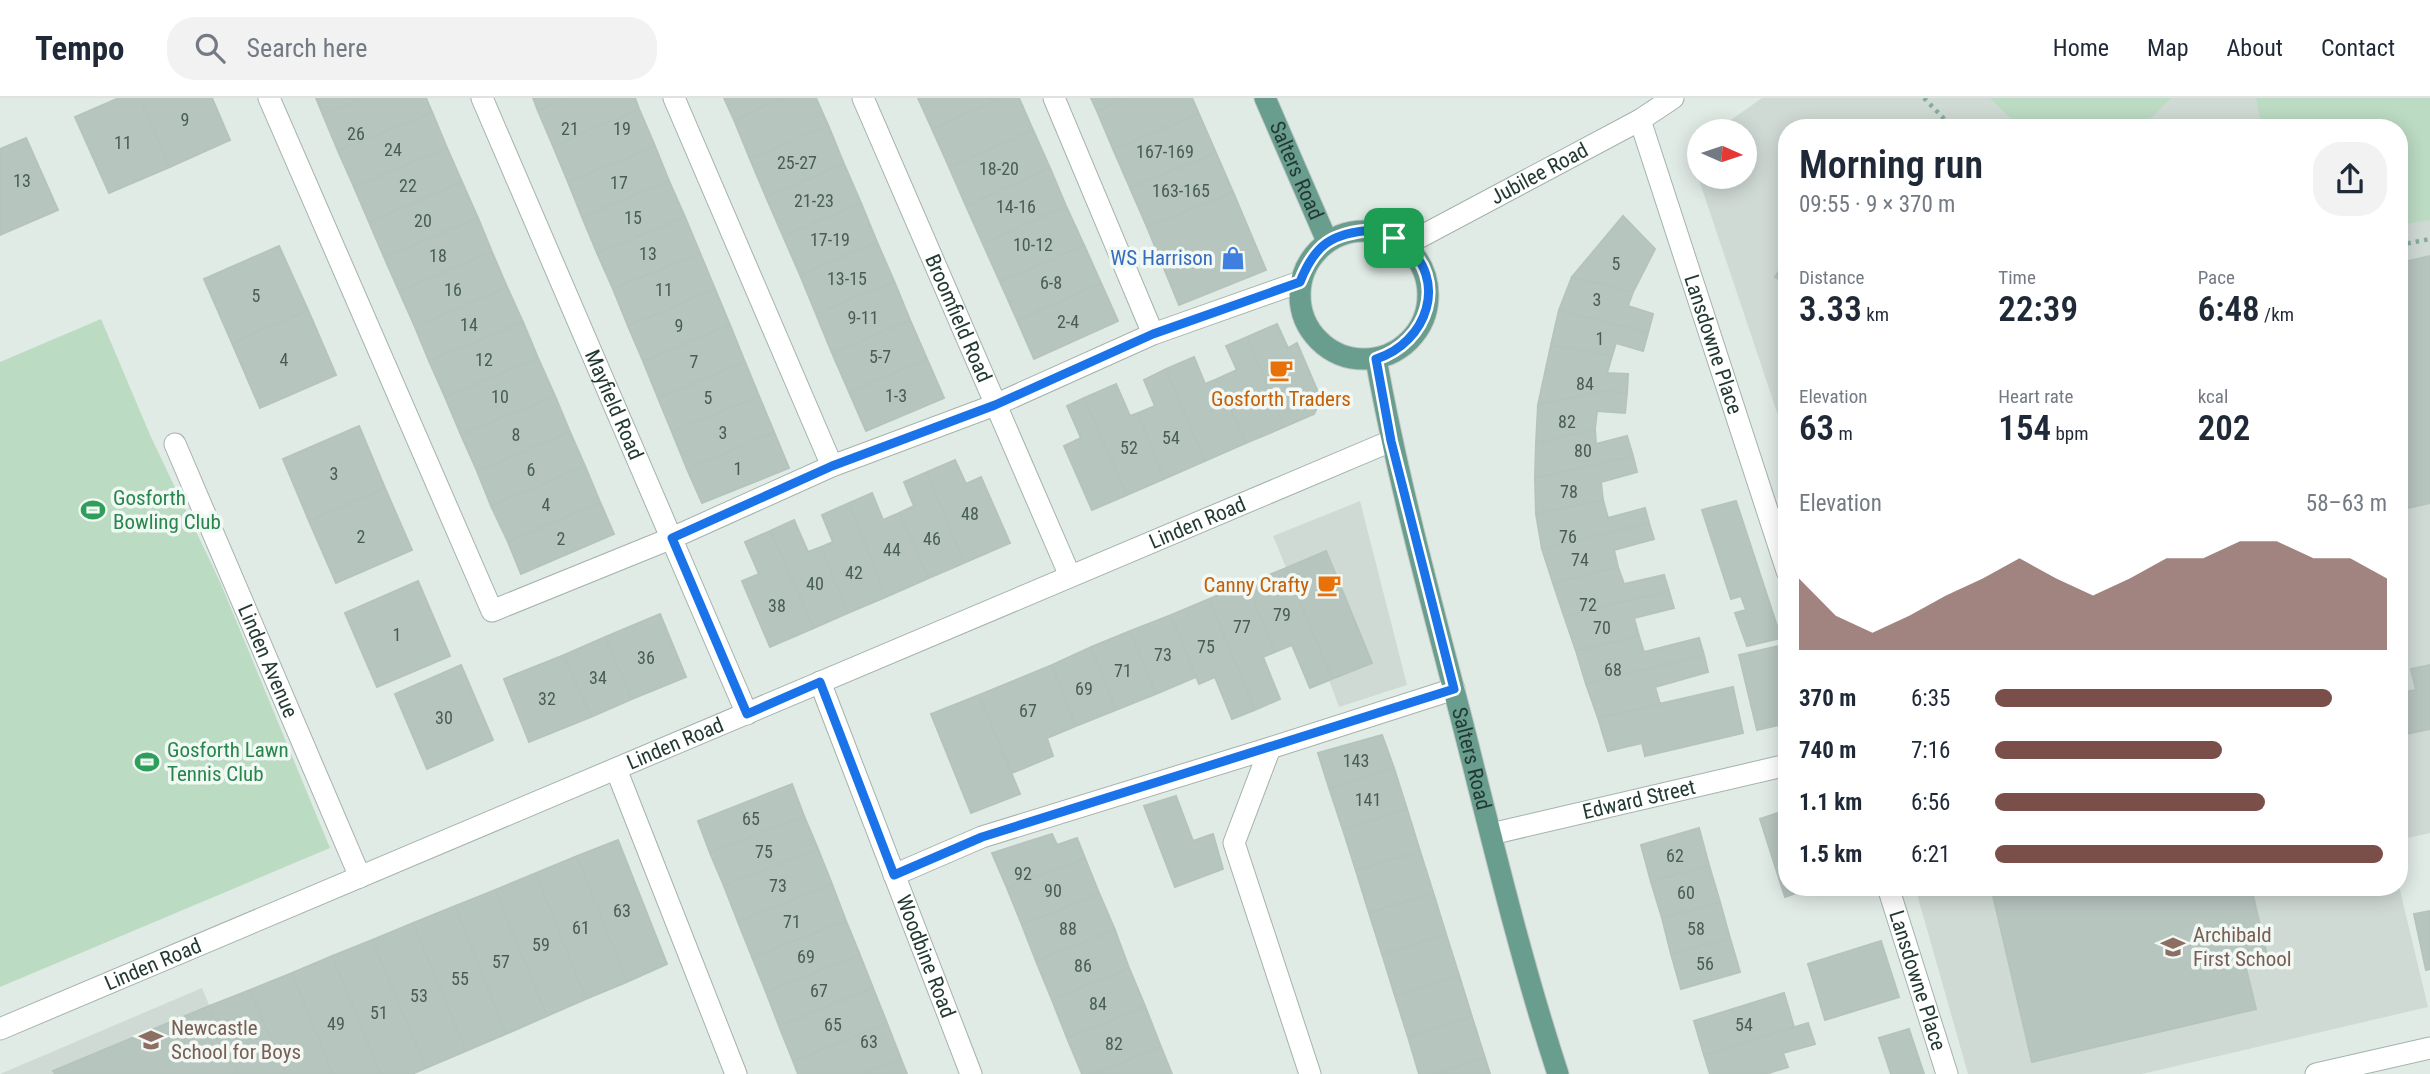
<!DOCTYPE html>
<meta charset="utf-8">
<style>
body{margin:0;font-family:"Roboto Condensed",sans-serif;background:#f2f2f3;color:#1f2937;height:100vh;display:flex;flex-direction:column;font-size:26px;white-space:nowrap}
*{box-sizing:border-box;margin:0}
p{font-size:23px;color:#747a83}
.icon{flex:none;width:38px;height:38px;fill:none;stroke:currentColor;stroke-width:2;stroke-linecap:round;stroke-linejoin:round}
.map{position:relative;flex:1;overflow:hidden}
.details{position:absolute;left:1778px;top:21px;width:630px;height:777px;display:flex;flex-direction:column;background:#fff;border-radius:28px;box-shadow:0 4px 18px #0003}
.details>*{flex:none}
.needle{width:46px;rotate:93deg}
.fabs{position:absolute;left:1687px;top:21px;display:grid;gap:14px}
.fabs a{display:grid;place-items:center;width:70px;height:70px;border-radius:50%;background:#fff;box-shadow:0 4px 18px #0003;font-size:35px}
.pin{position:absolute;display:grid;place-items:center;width:60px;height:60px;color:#fff;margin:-30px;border-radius:14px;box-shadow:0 4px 10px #0006}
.round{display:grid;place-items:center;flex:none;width:74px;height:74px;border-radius:28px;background:#f2f2f3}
.overview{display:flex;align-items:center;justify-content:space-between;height:119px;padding:0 21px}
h1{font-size:38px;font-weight:600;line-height:52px}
.stats{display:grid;grid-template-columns:repeat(3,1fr);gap:10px;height:119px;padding:7px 21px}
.stats div{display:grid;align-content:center}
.stats b{font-size:35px;font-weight:600}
.stats small{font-size:19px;font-weight:400}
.stats p{font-size:19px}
.chart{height:196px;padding:14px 21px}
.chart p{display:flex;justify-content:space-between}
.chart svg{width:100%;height:126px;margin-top:7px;fill:#7a4f4a;opacity:.7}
ul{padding:0 21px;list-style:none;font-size:23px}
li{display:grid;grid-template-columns:112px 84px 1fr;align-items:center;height:52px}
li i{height:18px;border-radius:9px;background:#7a4f4a}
header{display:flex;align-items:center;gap:42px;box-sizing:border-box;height:98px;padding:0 35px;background:#fff;border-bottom:2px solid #e0e1e3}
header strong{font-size:33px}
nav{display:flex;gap:38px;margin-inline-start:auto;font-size:24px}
.search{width:490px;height:63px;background:#f2f2f3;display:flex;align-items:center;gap:18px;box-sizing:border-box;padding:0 24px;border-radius:28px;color:#747a83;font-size:26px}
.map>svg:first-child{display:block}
.built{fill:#d0dad5}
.green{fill:#bcdbc3}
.building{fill:#b7c5bf;stroke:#b4c4bd;stroke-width:2}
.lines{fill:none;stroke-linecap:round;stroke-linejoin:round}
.service-casing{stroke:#a4b2ad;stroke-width:23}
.minor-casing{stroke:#a4b2ad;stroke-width:23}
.tertiary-casing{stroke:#a4b2ad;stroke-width:23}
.primary-casing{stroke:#c1c8c6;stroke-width:23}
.path{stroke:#84ac9e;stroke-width:4.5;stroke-dasharray:3.5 5;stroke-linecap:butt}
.service{stroke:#fff;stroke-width:21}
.minor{stroke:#fff;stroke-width:21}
.tertiary{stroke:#fff;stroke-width:21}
.primary{stroke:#699d8e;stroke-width:21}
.route-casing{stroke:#fff;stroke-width:14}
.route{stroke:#1a73e8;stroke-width:9}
.labels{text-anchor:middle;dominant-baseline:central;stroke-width:7;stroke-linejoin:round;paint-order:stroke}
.number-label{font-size:18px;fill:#485d56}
.street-label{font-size:21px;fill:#233a33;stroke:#f2f8f4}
.shop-label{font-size:21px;fill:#366cbe;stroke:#f2f8f4;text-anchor:end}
.food-label{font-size:21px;fill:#c56008;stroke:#f2f8f4}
.leisure-label{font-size:21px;fill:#27864d;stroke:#f2f8f4;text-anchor:start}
.education-label{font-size:21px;fill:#785e54;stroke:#f2f8f4;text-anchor:start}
</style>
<header>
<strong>Tempo</strong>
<div class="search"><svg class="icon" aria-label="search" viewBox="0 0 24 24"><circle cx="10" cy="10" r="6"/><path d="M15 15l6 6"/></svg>Search here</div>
<nav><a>Home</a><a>Map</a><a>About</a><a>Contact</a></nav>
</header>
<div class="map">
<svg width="2430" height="976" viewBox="0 0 2430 976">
<rect width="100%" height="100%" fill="#e1ebe6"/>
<path class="built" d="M1762 0H2430V735L2399 742V30H1787V344L1689 52 1699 45V79H1745V33H1715Z
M1360 403 1407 587 1339 609 1329 582 1332 581 1273 438Z
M2399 788 2428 909 2142 976H1968L1915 789Z
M202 890 238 976H0Z"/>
<path class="green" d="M1990 0H2171L2141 30H2020Z
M2256 0H2430V122L2399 127V30H2262Z
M101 221 151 339 221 486 330 750 0 889V264Z"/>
<path class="building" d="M119 0H140L170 69 109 95 75 19Z
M140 0H212L230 42 170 69Z
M316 0H362L323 17Z
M362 0H426L432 14 338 53 323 17Z
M533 0H568L538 13Z
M568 0H635L639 11 553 48 538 13Z
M724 0H784L734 22Z
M784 0H816L828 27 750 61 734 22Z
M918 0H1001L932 31Z
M1001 0H1019L1033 32 949 69 932 31Z
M1091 0H1127L1097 13Z
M1127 0H1192L1199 16 1113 51 1097 13Z
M639 11 655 48 568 84 553 48Z
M432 14 447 50 354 89 338 53Z
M1199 16 1216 55 1130 90 1113 51Z
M828 27 844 66 766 99 750 61Z
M1033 32 1050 70 966 108 949 69Z
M26 40 58 112 0 137V51Z
M655 48 669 83 582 119 568 84Z
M447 50 462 84 369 124 354 89Z
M1216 55 1233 94 1147 129 1130 90Z
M844 66 861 105 783 138 766 99Z
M1050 70 1066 108 983 146 966 108Z
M669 83 685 119 597 155 582 119Z
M462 84 478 120 384 159 369 124Z
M1233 94 1266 172 1179 207 1147 129Z
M861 105 877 144 800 177 783 138Z
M1066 108 1084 147 1000 184 983 146Z
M1623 118 1655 151 1633 194 1572 179Z
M685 119 700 155 613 191 597 155Z
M478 120 492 154 399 193 384 159Z
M877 144 894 183 816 216 800 177Z
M1084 147 1101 185 1017 222 1000 184Z
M279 148 308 212 232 245 204 181Z
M492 154 507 189 415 229 399 193Z
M700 155 715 191 628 228 613 191Z
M2430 158V405L2399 412V165Z
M1787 161V186L1775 179Z
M1572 179 1633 194 1628 208 1653 216 1648 235 1559 212Z
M894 183 910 222 832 255 816 216Z
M1101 185 1118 223 1034 261 1017 222Z
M507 189 523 224 429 263 415 229Z
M715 191 730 227 643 263 628 228Z
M308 212 336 277 260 310 232 245Z
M1559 212 1648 235 1643 253 1616 245 1612 258 1551 247Z
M910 222 927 261 849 294 832 255Z
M523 224 538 260 445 299 429 263Z
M1277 226 1288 250 1297 245 1321 301 1314 316 1284 329 1247 239Z
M730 227 745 264 658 300 643 263Z
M1247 239 1284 329 1246 345 1217 281 1237 272 1226 248Z
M1551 247 1612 258 1607 275 1628 276 1627 295 1600 293 1538 307Z
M1194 259 1205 286 1217 281 1246 345 1205 363 1166 271Z
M538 260 555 298 461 337 445 299Z
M927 261 944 300 866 333 849 294Z
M745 264 759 298 672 334 658 300Z
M1166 271 1205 363 1164 381 1138 315 1155 308 1144 282Z
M1116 286 1130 318 1138 315 1164 381 1127 397 1084 300Z
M1600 293 1627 295 1625 315 1597 313 1595 331 1536 345 1538 307Z
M555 298 570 334 477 373 461 337Z
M759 298 774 334 687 371 672 334Z
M1084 300 1127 397 1092 412 1064 348 1081 340 1067 308Z
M359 328 385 390 309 423 283 361Z
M1595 331 1596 346 1627 338 1633 358 1535 380 1536 345Z
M570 334 585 368 491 408 477 373Z
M774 334 789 370 702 405 687 371Z
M1633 358 1637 374 1601 384 1603 402 1536 416 1535 380Z
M955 362 966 386 981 379 1010 445 964 465 927 374Z
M585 368 600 404 508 444 491 408Z
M927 374 964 465 929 480 899 415 914 408 904 384Z
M385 390 412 452 336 485 309 423Z
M872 395 883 422 899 415 929 480 886 499 849 405Z
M1603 402 1608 420 1645 410 1649 425 1542 451 1536 416Z
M1736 403 1781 540 1747 548 1735 515 1746 512 1741 498 1731 501 1702 412Z
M600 404 614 436 521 476 508 444Z
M849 405 886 499 848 515 821 449 833 444 822 417Z
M794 422 808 454 821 449 848 515 814 530 770 433Z
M1649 425 1654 441 1614 452 1618 469 1553 485 1542 451Z
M770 433 814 530 770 549 742 483 759 476 745 444Z
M1326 453 1372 565 1332 581 1286 470Z
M1618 469 1624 486 1664 477 1669 493 1564 518 1553 485Z
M1286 470 1332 581 1310 590 1292 547 1275 554 1247 486Z
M418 483 450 558 377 589 345 515Z
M1247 486 1275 554 1263 559 1280 601 1255 612 1209 501Z
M1669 493 1674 510 1634 520 1639 538 1576 553 1564 518Z
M1209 501 1255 612 1232 621 1215 579 1199 586 1171 517Z
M660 516 686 579 632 601 605 539Z
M1171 517 1196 579 1156 596 1130 533Z
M1130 533 1156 596 1116 612 1091 549Z
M1639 538 1644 554 1699 540 1704 557 1586 586 1576 553Z
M605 539 632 601 591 619 564 557Z
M1783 547 1787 558V625L1757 632 1739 557Z
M1091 549 1116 612 1076 628 1052 567Z
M564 557 591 619 529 644 504 581Z
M1704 557 1708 574 1655 589 1660 606 1598 620 1586 586Z
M461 567 493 642 427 671 395 596Z
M1052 567 1076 628 1047 640 1053 658 1012 675 979 597Z
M2430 567V631L2406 636 2399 607V595L2416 592 2411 571Z
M1733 589 1743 635 1645 658 1642 645 1608 653 1598 620Z
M979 597 1020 696 971 715 931 616Z
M1382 637 1394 670 1329 690 1318 655Z
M1394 670 1407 711 1343 732 1329 690Z
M792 686 804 718 710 755 698 723Z
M1176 698 1193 743 1213 736 1223 771 1175 789 1144 708Z
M1407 711 1420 753 1356 773 1343 732Z
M1787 712V789H1813L1785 799 1760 721Z
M804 718 818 751 724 788 710 755Z
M1699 730 1709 767 1651 784 1641 747Z
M1052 736 1057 747 1077 740 1085 760 1007 790 992 755Z
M618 742 667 866 627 884 577 758Z
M818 751 832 786 738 824 724 788Z
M1420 753 1433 794 1369 815 1356 773Z
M577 758 627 884 586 901 536 775Z
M1085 760 1099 795 1022 827 1007 790Z
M1709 767 1720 804 1662 820 1651 784Z
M536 775 586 901 547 918 495 792Z
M832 786 846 823 752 859 738 824Z
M1991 789H2251L2267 857 2244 862 2256 911 2032 964Z
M495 792 547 918 506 936 455 808Z
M1433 794 1446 836 1382 856 1369 815Z
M1099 795 1115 832 1036 863 1022 827Z
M1720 804 1730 840 1671 856 1662 820Z
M455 808 506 936 466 953 413 825Z
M2430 813V871L2426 872 2414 816Z
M846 823 860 857 766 894 752 859Z
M413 825 466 953 426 970 372 842Z
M1115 832 1129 870 1052 902 1036 863Z
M1446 836 1459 877 1395 898 1382 856Z
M1730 840 1740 874 1681 891 1671 856Z
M372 842 426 970 412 976H381L332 858Z
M1881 843 1899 899 1825 922 1808 866Z
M860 857 873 890 779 928 766 894Z
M332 858 381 976H333L292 875Z
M1129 870 1145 908 1067 940 1052 902Z
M292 875 333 976H286L250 892Z
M1459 877 1472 919 1408 939 1395 898Z
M873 890 887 925 793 963 779 928Z
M250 892 286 976H238L209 908Z
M1784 895 1794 929 1704 957 1694 923Z
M209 908 238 976H55L53 973Z
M1145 908 1161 949 1094 976H1082L1067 940Z
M1472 919 1485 960 1434 976H1419L1408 939Z
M887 925 901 961 863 976H798L793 963Z
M1808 925 1815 946 1783 955 1788 969 1766 976H1710L1704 957Z
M1909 931 1924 976H1891L1879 940Z
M1161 949 1172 976H1094Z
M1485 960 1490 976H1434Z
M901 961 907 976H863Z"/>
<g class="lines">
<g class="service-casing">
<path id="service" d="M269 0 492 513 672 440 832 368 995 307 1153 236 1300 184
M674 0 832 368
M1054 0 1153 236
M616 671 736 976
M894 777 982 739 1270 650
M1310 976 1234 745 1270 650 1454 591"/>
</g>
<g class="minor-casing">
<g id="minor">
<path id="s1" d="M482 0 747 616"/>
<path id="s2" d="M863 0 1070 478"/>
<path id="s3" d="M1640 22 1787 473"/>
<path id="s4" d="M175 346 360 779"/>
<path id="s5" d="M820 584 971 976"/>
<path id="s6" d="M1491 736 1787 667"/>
<path id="s7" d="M1888 789 1947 976"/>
<path id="s8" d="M0 931 1391 343"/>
<path d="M2316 976 2430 950"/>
</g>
</g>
<g class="tertiary-casing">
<g id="tertiary">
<path id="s9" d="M1405 147 1640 22 1673 0"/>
</g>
</g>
<g class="primary-casing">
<g id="primary">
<path id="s10" d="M1265 0 1327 143"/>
<circle cx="1364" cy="197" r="64"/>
<path id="s11" d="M1376 261C1398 383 1431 503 1462 623 1492 741 1520 860 1558 976"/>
</g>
</g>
<path class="path" d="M1924 0 1953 30
M2399 147 2430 141"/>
<use href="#service" class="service"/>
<use href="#minor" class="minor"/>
<use href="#tertiary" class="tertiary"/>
<use href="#primary" class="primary"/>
</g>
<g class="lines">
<g class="route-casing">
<path id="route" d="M1373 132C1383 136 1394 139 1403 145 1450 181 1427 245 1376 261L1391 343 1454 591 982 739 894 777 820 584 747 616 672 440 832 368 995 307 1153 236 1300 184C1315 146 1332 135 1373 132Z"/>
</g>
<use href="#route" class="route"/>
</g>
<defs>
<g id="shop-bare" transform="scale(1.89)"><path d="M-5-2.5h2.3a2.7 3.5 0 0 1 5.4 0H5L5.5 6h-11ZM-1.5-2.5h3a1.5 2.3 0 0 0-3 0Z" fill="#3f7fe0" stroke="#f2f8f4" stroke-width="2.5" paint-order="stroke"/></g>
<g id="cafe-bare" transform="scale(1.89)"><path d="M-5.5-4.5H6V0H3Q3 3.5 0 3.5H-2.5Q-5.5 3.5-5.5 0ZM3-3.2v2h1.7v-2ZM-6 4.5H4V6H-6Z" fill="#e8710a" stroke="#f2f8f4" stroke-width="2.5" paint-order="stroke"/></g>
<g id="stadium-bare" transform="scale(1.89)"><path d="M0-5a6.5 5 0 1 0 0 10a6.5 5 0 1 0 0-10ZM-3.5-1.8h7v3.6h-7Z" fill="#2e9e5b" stroke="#f2f8f4" stroke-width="2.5" paint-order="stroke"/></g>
<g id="school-bare" transform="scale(1.89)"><path d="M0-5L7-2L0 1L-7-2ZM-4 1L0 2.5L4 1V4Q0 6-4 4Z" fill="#8d6e63" stroke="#f2f8f4" stroke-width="2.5" paint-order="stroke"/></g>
</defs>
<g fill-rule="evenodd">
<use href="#shop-bare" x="1233" y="160"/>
<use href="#cafe-bare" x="1281" y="272"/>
<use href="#stadium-bare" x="93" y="412"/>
<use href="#cafe-bare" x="1329" y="487"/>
<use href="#stadium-bare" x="147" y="664"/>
<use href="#school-bare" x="2173" y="849"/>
<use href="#school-bare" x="151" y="942"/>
</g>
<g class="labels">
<g class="number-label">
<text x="185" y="21">9</text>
<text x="570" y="30">21</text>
<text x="622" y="30">19</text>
<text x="356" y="35">26</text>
<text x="123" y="44">11</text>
<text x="393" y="51">24</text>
<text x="1165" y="53">167-169</text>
<text x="797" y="64">25-27</text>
<text x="999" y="70">18-20</text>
<text x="22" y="82">13</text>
<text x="619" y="84">17</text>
<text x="408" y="87">22</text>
<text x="1181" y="92">163-165</text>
<text x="814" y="102">21-23</text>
<text x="1016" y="108">14-16</text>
<text x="633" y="119">15</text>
<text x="423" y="122">20</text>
<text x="830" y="141">17-19</text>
<text x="1033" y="146">10-12</text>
<text x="648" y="155">13</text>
<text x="438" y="157">18</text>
<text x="1616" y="165">5</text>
<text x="847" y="180">13-15</text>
<text x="1051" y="184">6-8</text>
<text x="453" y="191">16</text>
<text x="664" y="191">11</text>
<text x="256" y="197">5</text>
<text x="1597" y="201">3</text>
<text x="863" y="219">9-11</text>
<text x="1068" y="223">2-4</text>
<text x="469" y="226">14</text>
<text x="679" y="227">9</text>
<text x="1600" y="240">1</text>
<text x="880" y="258">5-7</text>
<text x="284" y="261">4</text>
<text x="484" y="261">12</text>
<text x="694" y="263">7</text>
<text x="1585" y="285">84</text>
<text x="896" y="297">1-3</text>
<text x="500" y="298">10</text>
<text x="708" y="299">5</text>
<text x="1567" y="323">82</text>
<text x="723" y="334">3</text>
<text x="516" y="336">8</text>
<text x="1171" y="339">54</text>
<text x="1129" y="349">52</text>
<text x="1583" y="352">80</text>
<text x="738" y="370">1</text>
<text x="531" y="371">6</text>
<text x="334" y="375">3</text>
<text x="1569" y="393">78</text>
<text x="546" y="406">4</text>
<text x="970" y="415">48</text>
<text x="361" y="438">2</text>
<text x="1568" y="438">76</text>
<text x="561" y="440">2</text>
<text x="932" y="440">46</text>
<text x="892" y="451">44</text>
<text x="1580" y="461">74</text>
<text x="854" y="474">42</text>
<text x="815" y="485">40</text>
<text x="1588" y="506">72</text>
<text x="777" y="507">38</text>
<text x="1282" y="516">79</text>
<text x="1242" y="528">77</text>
<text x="1602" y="529">70</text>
<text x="397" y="536">1</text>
<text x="1206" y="548">75</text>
<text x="1163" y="556">73</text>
<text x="646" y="559">36</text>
<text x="1613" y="571">68</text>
<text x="1123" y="572">71</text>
<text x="598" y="579">34</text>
<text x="1084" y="590">69</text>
<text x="547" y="600">32</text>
<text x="1028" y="612">67</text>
<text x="444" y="619">30</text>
<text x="1356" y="662">143</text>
<text x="1368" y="701">141</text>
<text x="751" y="720">65</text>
<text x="764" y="753">75</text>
<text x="1675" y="757">62</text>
<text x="1023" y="775">92</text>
<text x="778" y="787">73</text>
<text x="1053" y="792">90</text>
<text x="1686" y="794">60</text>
<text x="622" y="812">63</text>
<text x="792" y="823">71</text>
<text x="581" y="829">61</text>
<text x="1068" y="830">88</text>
<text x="1696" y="830">58</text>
<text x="541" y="846">59</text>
<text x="806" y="858">69</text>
<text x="501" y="863">57</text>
<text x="1705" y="865">56</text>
<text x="1083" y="867">86</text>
<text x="460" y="880">55</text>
<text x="819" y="892">67</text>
<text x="419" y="897">53</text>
<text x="1098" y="905">84</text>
<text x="379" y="914">51</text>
<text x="336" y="925">49</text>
<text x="833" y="926">65</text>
<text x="1744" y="926">54</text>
<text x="869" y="943">63</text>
<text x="1114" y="945">82</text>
</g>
<g class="street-label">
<text stroke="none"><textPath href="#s10" startOffset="79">Salters Road</textPath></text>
<text stroke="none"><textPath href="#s9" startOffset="152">Jubilee Road</textPath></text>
<text stroke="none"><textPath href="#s2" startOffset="240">Broomfield Road</textPath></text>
<text stroke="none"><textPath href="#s3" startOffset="236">Lansdowne Place</textPath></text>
<text stroke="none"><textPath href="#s1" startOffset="334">Mayfield Road</textPath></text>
<text stroke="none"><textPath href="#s8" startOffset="1300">Linden Road</textPath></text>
<text stroke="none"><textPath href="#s4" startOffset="236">Linden Avenue</textPath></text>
<text stroke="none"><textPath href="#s8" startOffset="733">Linden Road</textPath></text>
<text stroke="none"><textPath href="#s11" startOffset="411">Salters Road</textPath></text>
<text stroke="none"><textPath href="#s6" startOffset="152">Edward Street</textPath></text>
<text stroke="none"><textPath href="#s5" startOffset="294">Woodbine Road</textPath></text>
<text stroke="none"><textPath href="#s8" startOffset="166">Linden Road</textPath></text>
<text stroke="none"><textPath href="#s7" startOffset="98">Lansdowne Place</textPath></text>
</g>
<g class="shop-label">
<text x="1213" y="160">WS Harrison</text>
</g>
<g class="food-label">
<text x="1281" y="301">Gosforth Traders</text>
<text x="1309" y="487" text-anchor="end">Canny Crafty</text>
</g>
<g class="leisure-label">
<text x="113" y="400">Gosforth<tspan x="113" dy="24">Bowling Club</tspan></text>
<text x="167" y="652">Gosforth Lawn<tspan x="167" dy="24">Tennis Club</tspan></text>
</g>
<g class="education-label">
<text x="2193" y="837">Archibald<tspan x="2193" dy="24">First School</tspan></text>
<text x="171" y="930">Newcastle<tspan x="171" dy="24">School for Boys</tspan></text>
</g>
</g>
</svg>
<div class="fabs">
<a><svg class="needle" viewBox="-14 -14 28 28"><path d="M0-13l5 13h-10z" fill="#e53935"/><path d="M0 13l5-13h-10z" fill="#747a83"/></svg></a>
</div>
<div class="pin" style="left:1394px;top:140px;background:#1e9e55"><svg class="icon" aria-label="arrive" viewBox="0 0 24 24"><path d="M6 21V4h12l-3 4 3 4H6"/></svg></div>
<section class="details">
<div class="overview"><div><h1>Morning run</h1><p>09:55 · 9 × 370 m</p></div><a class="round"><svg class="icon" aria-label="share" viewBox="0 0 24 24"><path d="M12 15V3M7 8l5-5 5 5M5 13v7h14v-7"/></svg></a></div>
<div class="stats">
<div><p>Distance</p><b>3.33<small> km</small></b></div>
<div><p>Time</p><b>22:39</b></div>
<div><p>Pace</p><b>6:48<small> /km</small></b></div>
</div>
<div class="stats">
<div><p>Elevation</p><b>63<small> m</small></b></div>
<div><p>Heart rate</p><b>154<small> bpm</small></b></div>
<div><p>kcal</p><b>202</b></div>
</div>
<div class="chart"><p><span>Elevation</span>58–63 m</p>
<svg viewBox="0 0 160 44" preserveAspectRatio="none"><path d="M0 44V19L10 32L20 38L30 32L40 25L50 19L60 12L70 19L80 25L90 19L100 12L110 12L120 6L130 6L140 12L150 12L160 19V44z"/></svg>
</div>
<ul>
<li><b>370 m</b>6:35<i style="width:86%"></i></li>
<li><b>740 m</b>7:16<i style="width:58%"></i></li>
<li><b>1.1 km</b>6:56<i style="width:69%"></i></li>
<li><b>1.5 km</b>6:21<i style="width:99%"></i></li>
</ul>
</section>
</div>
